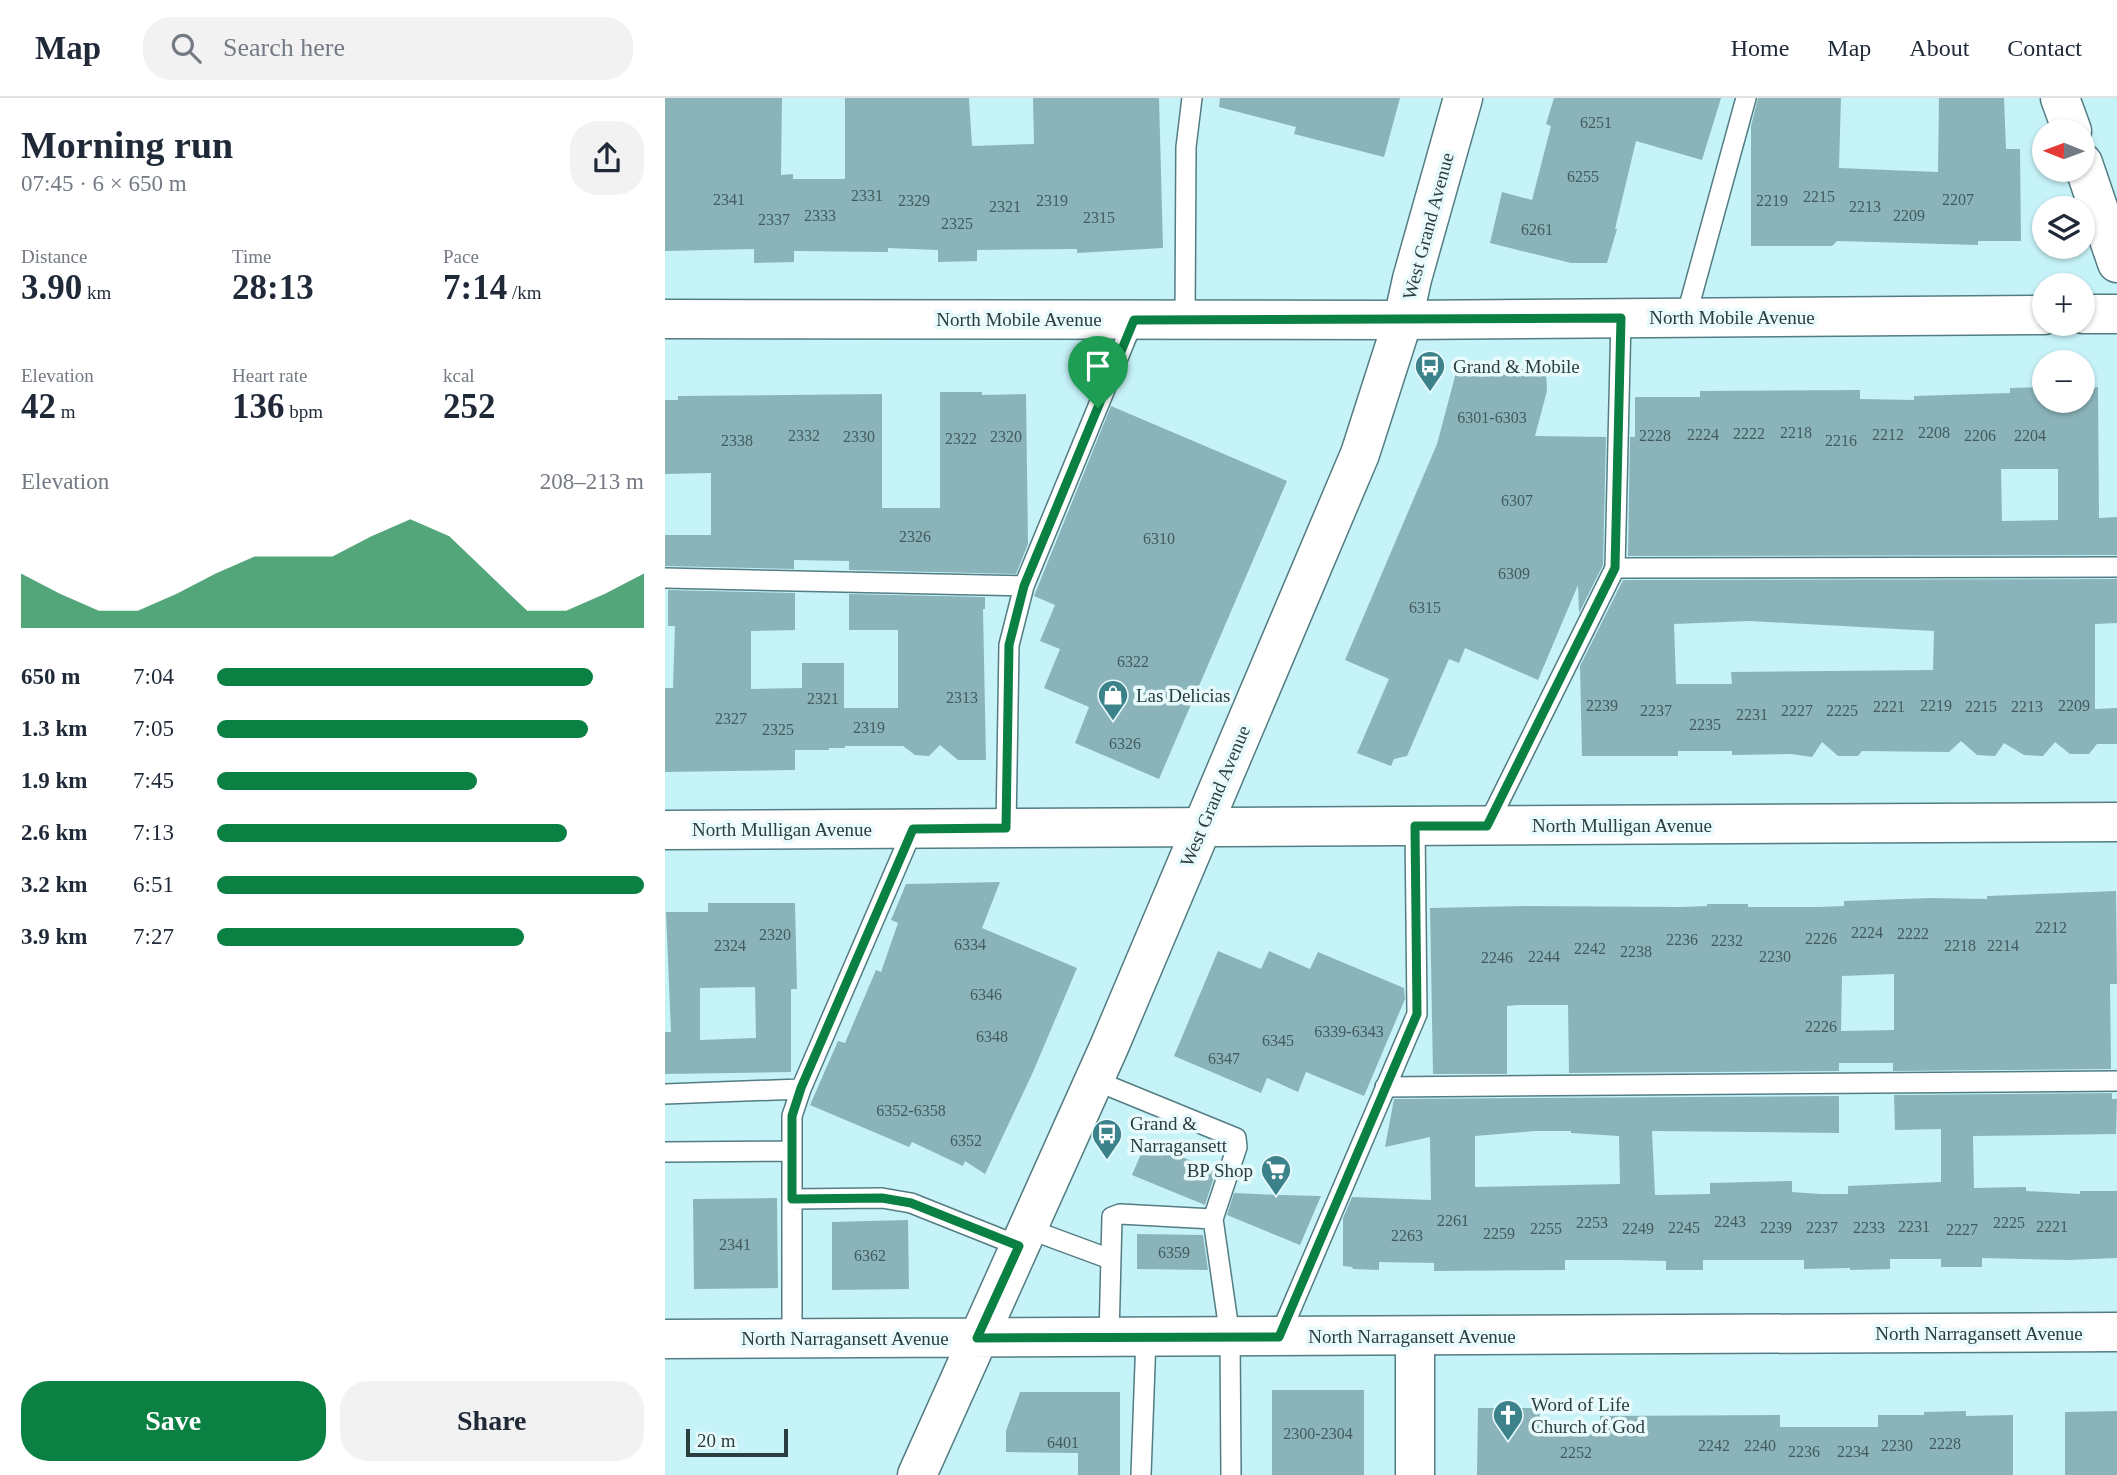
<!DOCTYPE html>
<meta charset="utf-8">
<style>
body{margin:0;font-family:"Times New Roman",serif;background:#f2f2f3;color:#1f2937;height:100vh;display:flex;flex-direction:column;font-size:26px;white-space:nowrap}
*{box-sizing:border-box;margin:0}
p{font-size:23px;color:#747a83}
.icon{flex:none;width:38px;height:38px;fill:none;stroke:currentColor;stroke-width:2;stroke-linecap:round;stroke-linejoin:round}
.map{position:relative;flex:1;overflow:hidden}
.panel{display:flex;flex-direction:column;background:#fff;width:665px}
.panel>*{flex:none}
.needle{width:46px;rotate:271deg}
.tools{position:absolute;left:1367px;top:21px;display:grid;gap:14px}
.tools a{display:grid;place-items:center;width:63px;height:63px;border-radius:50%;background:#fff;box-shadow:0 2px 5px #0004;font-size:35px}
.scale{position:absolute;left:21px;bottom:18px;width:102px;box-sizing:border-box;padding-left:7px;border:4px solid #2b3d3f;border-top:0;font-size:19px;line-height:24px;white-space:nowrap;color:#2b3d3f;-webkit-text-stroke:5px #e9fafc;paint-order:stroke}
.pin{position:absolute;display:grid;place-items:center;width:60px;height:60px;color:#fff;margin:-72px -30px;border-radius:50% 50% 50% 0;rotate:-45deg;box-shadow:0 0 7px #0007}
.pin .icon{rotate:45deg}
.round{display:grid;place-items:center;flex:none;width:74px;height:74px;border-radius:28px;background:#f2f2f3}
.head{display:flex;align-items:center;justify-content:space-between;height:119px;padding:0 21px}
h1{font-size:38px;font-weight:600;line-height:52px}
.stats{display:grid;grid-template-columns:repeat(3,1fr);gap:10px;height:119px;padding:7px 21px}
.stats div{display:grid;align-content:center}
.stats b{font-size:35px;font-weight:600}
.stats small{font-size:19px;font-weight:400}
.stats p{font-size:19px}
.chart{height:196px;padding:14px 21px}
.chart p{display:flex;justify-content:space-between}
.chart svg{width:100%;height:126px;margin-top:7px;fill:#0b8043;opacity:.7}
.button{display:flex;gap:14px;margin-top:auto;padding:14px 21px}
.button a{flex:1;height:80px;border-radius:28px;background:#0b8043;color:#fff;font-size:28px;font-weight:600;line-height:80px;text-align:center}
.button a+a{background:#f2f2f3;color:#1f2937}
ul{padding:0 21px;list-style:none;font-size:23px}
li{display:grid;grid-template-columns:112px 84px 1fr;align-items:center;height:52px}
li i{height:18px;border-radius:9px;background:#0b8043}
header{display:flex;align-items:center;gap:42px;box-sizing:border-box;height:98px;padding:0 35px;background:#fff;border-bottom:2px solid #e0e1e3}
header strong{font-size:33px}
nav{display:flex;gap:38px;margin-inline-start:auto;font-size:24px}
.search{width:490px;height:63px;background:#f2f2f3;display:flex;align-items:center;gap:18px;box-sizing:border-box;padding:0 24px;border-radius:28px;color:#747a83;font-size:26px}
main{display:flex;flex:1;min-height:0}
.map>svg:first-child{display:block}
.building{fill:#8ab4ba;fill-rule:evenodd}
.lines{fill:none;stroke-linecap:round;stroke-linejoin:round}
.lane-casing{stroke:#537d82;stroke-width:22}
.street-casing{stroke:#537d82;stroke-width:41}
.secondary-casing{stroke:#537d82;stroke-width:41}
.lane{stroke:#fff;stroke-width:19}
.street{stroke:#fff;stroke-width:38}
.secondary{stroke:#fff;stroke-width:38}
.route-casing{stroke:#fff;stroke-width:14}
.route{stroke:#0b8043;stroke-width:9}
.labels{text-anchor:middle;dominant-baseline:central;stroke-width:7;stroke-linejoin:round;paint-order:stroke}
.number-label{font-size:16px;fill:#435b5e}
.street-label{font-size:19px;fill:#2b3d3f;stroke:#e9fafc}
.poi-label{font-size:19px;fill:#2b3d3f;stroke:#e9fafc;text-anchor:start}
</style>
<header>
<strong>Map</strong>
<div class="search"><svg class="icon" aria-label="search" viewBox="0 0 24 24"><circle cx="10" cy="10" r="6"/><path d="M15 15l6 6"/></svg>Search here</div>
<nav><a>Home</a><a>Map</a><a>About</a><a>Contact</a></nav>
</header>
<main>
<section class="panel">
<div class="head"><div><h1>Morning run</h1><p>07:45 · 6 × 650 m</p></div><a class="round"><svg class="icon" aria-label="share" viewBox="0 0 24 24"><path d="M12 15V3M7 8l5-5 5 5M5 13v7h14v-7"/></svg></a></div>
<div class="stats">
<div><p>Distance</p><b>3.90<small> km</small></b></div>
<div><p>Time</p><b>28:13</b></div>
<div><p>Pace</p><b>7:14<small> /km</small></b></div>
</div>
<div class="stats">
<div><p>Elevation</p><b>42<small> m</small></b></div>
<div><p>Heart rate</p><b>136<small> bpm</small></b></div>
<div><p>kcal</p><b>252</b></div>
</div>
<div class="chart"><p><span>Elevation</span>208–213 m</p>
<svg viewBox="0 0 160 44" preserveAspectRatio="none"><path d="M0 44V25L10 32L20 38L30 38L40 32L50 25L60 19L70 19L80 19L90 12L100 6L110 12L120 25L130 38L140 38L150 32L160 25V44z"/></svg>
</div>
<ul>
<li><b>650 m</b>7:04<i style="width:88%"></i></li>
<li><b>1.3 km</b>7:05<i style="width:87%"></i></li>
<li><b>1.9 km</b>7:45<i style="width:61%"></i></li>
<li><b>2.6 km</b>7:13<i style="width:82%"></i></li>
<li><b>3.2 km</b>6:51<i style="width:100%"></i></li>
<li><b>3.9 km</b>7:27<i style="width:72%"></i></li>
</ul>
<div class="button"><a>Save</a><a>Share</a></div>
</section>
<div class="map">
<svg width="1452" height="1377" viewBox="0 0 1452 1377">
<rect width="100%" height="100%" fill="#c6f3f8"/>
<path class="building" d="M0 0H117L116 77 128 76V81H180V0H304L307 48 369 46 368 0H494L498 150 412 155V151L312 152V163L273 164V152L223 150V154L129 153V164L89 165V151L0 153Z
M555 0H735L719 59 629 36 631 29 554 9Z
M889 0H1056L1037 62 971 43 950 131H952L942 165H906L825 145 837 94 867 102 886 28 881 26Z
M1093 0H1176L1174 70 1273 74 1274 0H1339L1341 51H1355L1356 143H1313V147L1172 143 1167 148H1086V28Z
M792 271H881L882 293 870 338 941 339 938 467 914 515 913 487 873 582 800 550 794 565 784 561 742 658 729 661 726 668 692 655 724 581 680 562 772 346Z
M1379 289V303H1418V291L1433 289 1434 420 1452 419V457L963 458 965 339H970V299H1035V293L1195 292V301L1249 302V298L1345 295V290ZM1336 371H1393V422L1337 423Z
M275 294H317V297L361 296 363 446 351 476 184 472V463L129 462V471L0 468V437H46V375L0 376V302H13V298L217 296V410H275Z
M446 308 622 383 494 681 410 645 424 609 379 590 395 551 375 543 390 507 369 498Z
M1452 481V525L1430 526V611L1452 610V646H1432L1424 656H1405L1390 644 1378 658 1359 657 1339 645 1330 658 1312 657 1296 643 1284 654 1197 653 1193 658H1173L1157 644 1147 659 1126 656 1067 657V653H1013V658H917L915 568 958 482ZM1085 523 1269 533 1268 572 1066 574 1067 586H1011L1009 526Z
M3 492 130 495V532L86 533V591L137 590V565H179V610H233V532H184V496L320 499V511H318L321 662H293L275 647 264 658 250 657 238 648H180V650H164V652H130V672L0 674V590H8L10 528H3Z
M335 784 317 830 412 870 368 974 320 1076 300 1063 298 1068 247 1044 244 1049 145 1007 173 943 180 945 211 872 216 874 233 825 226 822 241 786Z
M1451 793 1452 886H1445L1446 971 1228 973V965H1174V973L904 975 903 907H852L842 908V976H768L765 810 858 808 1016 809 1042 808V806H1083V809H1153L1179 808V803L1266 800 1322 801V798ZM1229 876V932L1176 933 1177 878Z
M43 805H130L132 891H126V974L0 976V934H6L1 814H43ZM90 889 91 940 35 942V890Z
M553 853 596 871 604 853 645 871 653 854 739 890 740 901 699 998 641 974 633 994 602 980 596 995 509 958Z
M1447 995V1001H1452L1451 1036 1308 1038 1309 1090 1361 1089V1093L1415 1096V1093H1452V1160L1404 1162 1317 1160V1169H1276V1161H1225V1171L1185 1172V1170L1139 1171V1162H1038V1172H1001V1163L953 1162H900V1172L769 1173V1165L714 1164V1172L688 1171 687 1169 678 1168V1120L687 1099 766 1102 765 1039 720 1049 729 1001 1174 998V1035L987 1033 990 1097 1045 1096V1085L1127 1083V1094L1155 1096H1183V1088L1276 1084V1031L1230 1032 1229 997ZM870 1033H906V1035L954 1038 955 1086 810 1089V1038Z
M481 1044 551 1073 540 1107 467 1077Z
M569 1095 615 1097 656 1098 635 1147 562 1117Z
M112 1100 113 1190 29 1191 28 1101Z
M243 1122 244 1191 167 1192V1124Z
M472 1136 538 1137 543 1172 472 1171Z
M607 1292H699V1377H607Z
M355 1294H455V1377H413V1355L341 1354V1333Z
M813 1310H875L874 1330H935V1318L1115 1317V1329H1213V1317H1259V1314L1301 1313V1318L1348 1317V1377H812Z
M1452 1313V1377H1400V1314Z"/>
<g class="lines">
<g class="lane-casing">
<path id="lane" d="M1021 219 1081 0
M520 222 521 49 527 0
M950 470 1452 469
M0 480 359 488
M822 728 950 470 956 220
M341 730 344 547 359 488 469 221
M429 982 571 1040 572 1049 548 1121 455 1116 447 1119 444 1239
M720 989 1452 983
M0 996 136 991
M0 1054 127 1053
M127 1101 217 1100 246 1105 354 1148
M548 1121 565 1239 566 1377
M361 1130 445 1161
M614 1239 752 916 750 728
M127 1241V1018L136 991 248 731
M476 1377 481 1239"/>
</g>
<g class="street-casing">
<path id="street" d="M1395 0 1407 33
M1418 65 1452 165
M1418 216H1452
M0 221 738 222 1379 217
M0 732 1452 724
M750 1377V1238"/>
</g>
<g class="secondary-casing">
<path id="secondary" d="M0 1241 1452 1234
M252 1377 444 949 695 356 738 222 747 181 798 0"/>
</g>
<use href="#lane" class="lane"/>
<use href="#street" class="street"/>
<use href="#secondary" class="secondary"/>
</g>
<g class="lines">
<g class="route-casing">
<path id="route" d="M956 220 950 470 822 728H750L752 916 614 1239 312 1240 354 1148 246 1105 217 1100 127 1101V1018L136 990 248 731 341 730 344 547 359 488 469 222Z"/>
</g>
<use href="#route" class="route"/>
</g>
<defs>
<g id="bus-pin" transform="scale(1.575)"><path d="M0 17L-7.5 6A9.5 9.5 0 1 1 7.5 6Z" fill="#3b828b" stroke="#e9fafc"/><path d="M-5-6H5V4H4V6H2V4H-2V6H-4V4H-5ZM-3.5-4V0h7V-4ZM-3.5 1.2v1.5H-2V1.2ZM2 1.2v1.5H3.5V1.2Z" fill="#fff"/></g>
<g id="shop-pin" transform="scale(1.575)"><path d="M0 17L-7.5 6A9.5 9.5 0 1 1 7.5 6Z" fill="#3b828b" stroke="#e9fafc"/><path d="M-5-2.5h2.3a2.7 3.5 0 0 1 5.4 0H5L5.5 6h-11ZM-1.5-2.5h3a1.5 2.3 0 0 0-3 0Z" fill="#fff"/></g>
<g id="supermarket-pin" transform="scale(1.575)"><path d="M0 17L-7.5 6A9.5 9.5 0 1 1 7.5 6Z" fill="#3b828b" stroke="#e9fafc"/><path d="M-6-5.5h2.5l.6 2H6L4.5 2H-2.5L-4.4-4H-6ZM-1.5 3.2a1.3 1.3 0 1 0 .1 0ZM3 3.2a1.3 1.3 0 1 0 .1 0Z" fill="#fff"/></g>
<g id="church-pin" transform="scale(1.575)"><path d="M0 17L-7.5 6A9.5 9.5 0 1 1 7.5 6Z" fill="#3b828b" stroke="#e9fafc"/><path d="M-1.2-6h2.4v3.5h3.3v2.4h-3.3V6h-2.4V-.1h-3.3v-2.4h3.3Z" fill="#fff"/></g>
</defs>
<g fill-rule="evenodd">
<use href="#bus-pin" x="765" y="268"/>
<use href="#shop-pin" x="448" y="597"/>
<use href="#bus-pin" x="442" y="1036"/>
<use href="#supermarket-pin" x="611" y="1072"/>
<use href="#church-pin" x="843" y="1317"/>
</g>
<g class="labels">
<g class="number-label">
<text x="931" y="24">6251</text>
<text x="918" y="78">6255</text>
<text x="202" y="97">2331</text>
<text x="1154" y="98">2215</text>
<text x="64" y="101">2341</text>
<text x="1293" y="101">2207</text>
<text x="249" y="102">2329</text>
<text x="387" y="102">2319</text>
<text x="1107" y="102">2219</text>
<text x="340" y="108">2321</text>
<text x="1200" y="108">2213</text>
<text x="155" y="117">2333</text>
<text x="1244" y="117">2209</text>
<text x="434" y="119">2315</text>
<text x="109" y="121">2337</text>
<text x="292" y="125">2325</text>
<text x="872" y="131">6261</text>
<text x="827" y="319">6301-6303</text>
<text x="1131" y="334">2218</text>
<text x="1269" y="334">2208</text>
<text x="1084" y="335">2222</text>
<text x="1038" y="336">2224</text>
<text x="1223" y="336">2212</text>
<text x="139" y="337">2332</text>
<text x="990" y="337">2228</text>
<text x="1315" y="337">2206</text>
<text x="1365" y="337">2204</text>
<text x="194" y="338">2330</text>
<text x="341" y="338">2320</text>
<text x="296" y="340">2322</text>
<text x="72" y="342">2338</text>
<text x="1176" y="342">2216</text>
<text x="852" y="402">6307</text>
<text x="250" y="438">2326</text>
<text x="494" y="440">6310</text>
<text x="849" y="475">6309</text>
<text x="760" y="509">6315</text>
<text x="468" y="563">6322</text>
<text x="297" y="599">2313</text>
<text x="158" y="600">2321</text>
<text x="937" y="607">2239</text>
<text x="1271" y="607">2219</text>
<text x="1409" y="607">2209</text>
<text x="1224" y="608">2221</text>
<text x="1316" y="608">2215</text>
<text x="1362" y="608">2213</text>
<text x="991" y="612">2237</text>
<text x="1132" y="612">2227</text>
<text x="1177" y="612">2225</text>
<text x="1087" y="616">2231</text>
<text x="66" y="620">2327</text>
<text x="1040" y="626">2235</text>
<text x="204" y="629">2319</text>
<text x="113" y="631">2325</text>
<text x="460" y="645">6326</text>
<text x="1386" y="829">2212</text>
<text x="1202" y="834">2224</text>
<text x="1248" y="835">2222</text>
<text x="110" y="836">2320</text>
<text x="1156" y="840">2226</text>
<text x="1017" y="841">2236</text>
<text x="1062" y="842">2232</text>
<text x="305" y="846">6334</text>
<text x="65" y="847">2324</text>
<text x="1295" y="847">2218</text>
<text x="1338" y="847">2214</text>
<text x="925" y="850">2242</text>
<text x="971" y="853">2238</text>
<text x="879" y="858">2244</text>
<text x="1110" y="858">2230</text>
<text x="832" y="859">2246</text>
<text x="321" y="896">6346</text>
<text x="1156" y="928">2226</text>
<text x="684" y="933">6339-6343</text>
<text x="327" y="938">6348</text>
<text x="613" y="942">6345</text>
<text x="559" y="960">6347</text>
<text x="246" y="1012">6352-6358</text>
<text x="301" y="1042">6352</text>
<text x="788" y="1122">2261</text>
<text x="1065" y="1123">2243</text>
<text x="927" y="1124">2253</text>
<text x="1344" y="1124">2225</text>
<text x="1249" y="1128">2231</text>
<text x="1387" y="1128">2221</text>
<text x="1019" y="1129">2245</text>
<text x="1111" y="1129">2239</text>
<text x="1157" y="1129">2237</text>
<text x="1204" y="1129">2233</text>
<text x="881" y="1130">2255</text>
<text x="973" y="1130">2249</text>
<text x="1297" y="1131">2227</text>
<text x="834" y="1135">2259</text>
<text x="742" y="1137">2263</text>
<text x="70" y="1146">2341</text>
<text x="509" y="1154">6359</text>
<text x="205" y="1157">6362</text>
<text x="653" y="1335">2300-2304</text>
<text x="398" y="1344">6401</text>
<text x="1280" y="1345">2228</text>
<text x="1049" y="1347">2242</text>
<text x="1095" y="1347">2240</text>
<text x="1232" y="1347">2230</text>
<text x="1139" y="1353">2236</text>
<text x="1188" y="1353">2234</text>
<text x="911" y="1354">2252</text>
</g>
<g class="street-label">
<text transform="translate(763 128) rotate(-75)">West Grand Avenue</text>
<text x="1067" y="219">North Mobile Avenue</text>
<text x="354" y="221">North Mobile Avenue</text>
<text transform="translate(550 698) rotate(-67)">West Grand Avenue</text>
<text x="957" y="727">North Mulligan Avenue</text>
<text x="117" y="731">North Mulligan Avenue</text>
<text x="1314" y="1235">North Narragansett Avenue</text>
<text x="747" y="1238">North Narragansett Avenue</text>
<text x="180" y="1240">North Narragansett Avenue</text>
</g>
<g class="poi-label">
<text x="788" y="268">Grand &amp; Mobile</text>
<text x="471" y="597">Las Delicias</text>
<text x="465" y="1025">Grand &amp;<tspan x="465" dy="22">Narragansett</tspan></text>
<text x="588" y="1072" text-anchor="end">BP Shop</text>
<text x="866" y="1306">Word of Life<tspan x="866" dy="22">Church of God</tspan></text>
</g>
</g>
</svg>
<div class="tools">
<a><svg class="needle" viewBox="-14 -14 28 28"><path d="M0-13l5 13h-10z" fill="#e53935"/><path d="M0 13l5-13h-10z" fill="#747a83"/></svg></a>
<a><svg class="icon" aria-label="layers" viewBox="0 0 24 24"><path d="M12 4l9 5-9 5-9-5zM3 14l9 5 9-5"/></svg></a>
<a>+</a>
<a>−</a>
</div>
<div class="scale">20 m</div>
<div class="pin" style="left:433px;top:310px;background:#1e9e55"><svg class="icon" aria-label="arrive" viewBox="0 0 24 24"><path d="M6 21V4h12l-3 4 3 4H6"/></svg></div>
</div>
</main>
